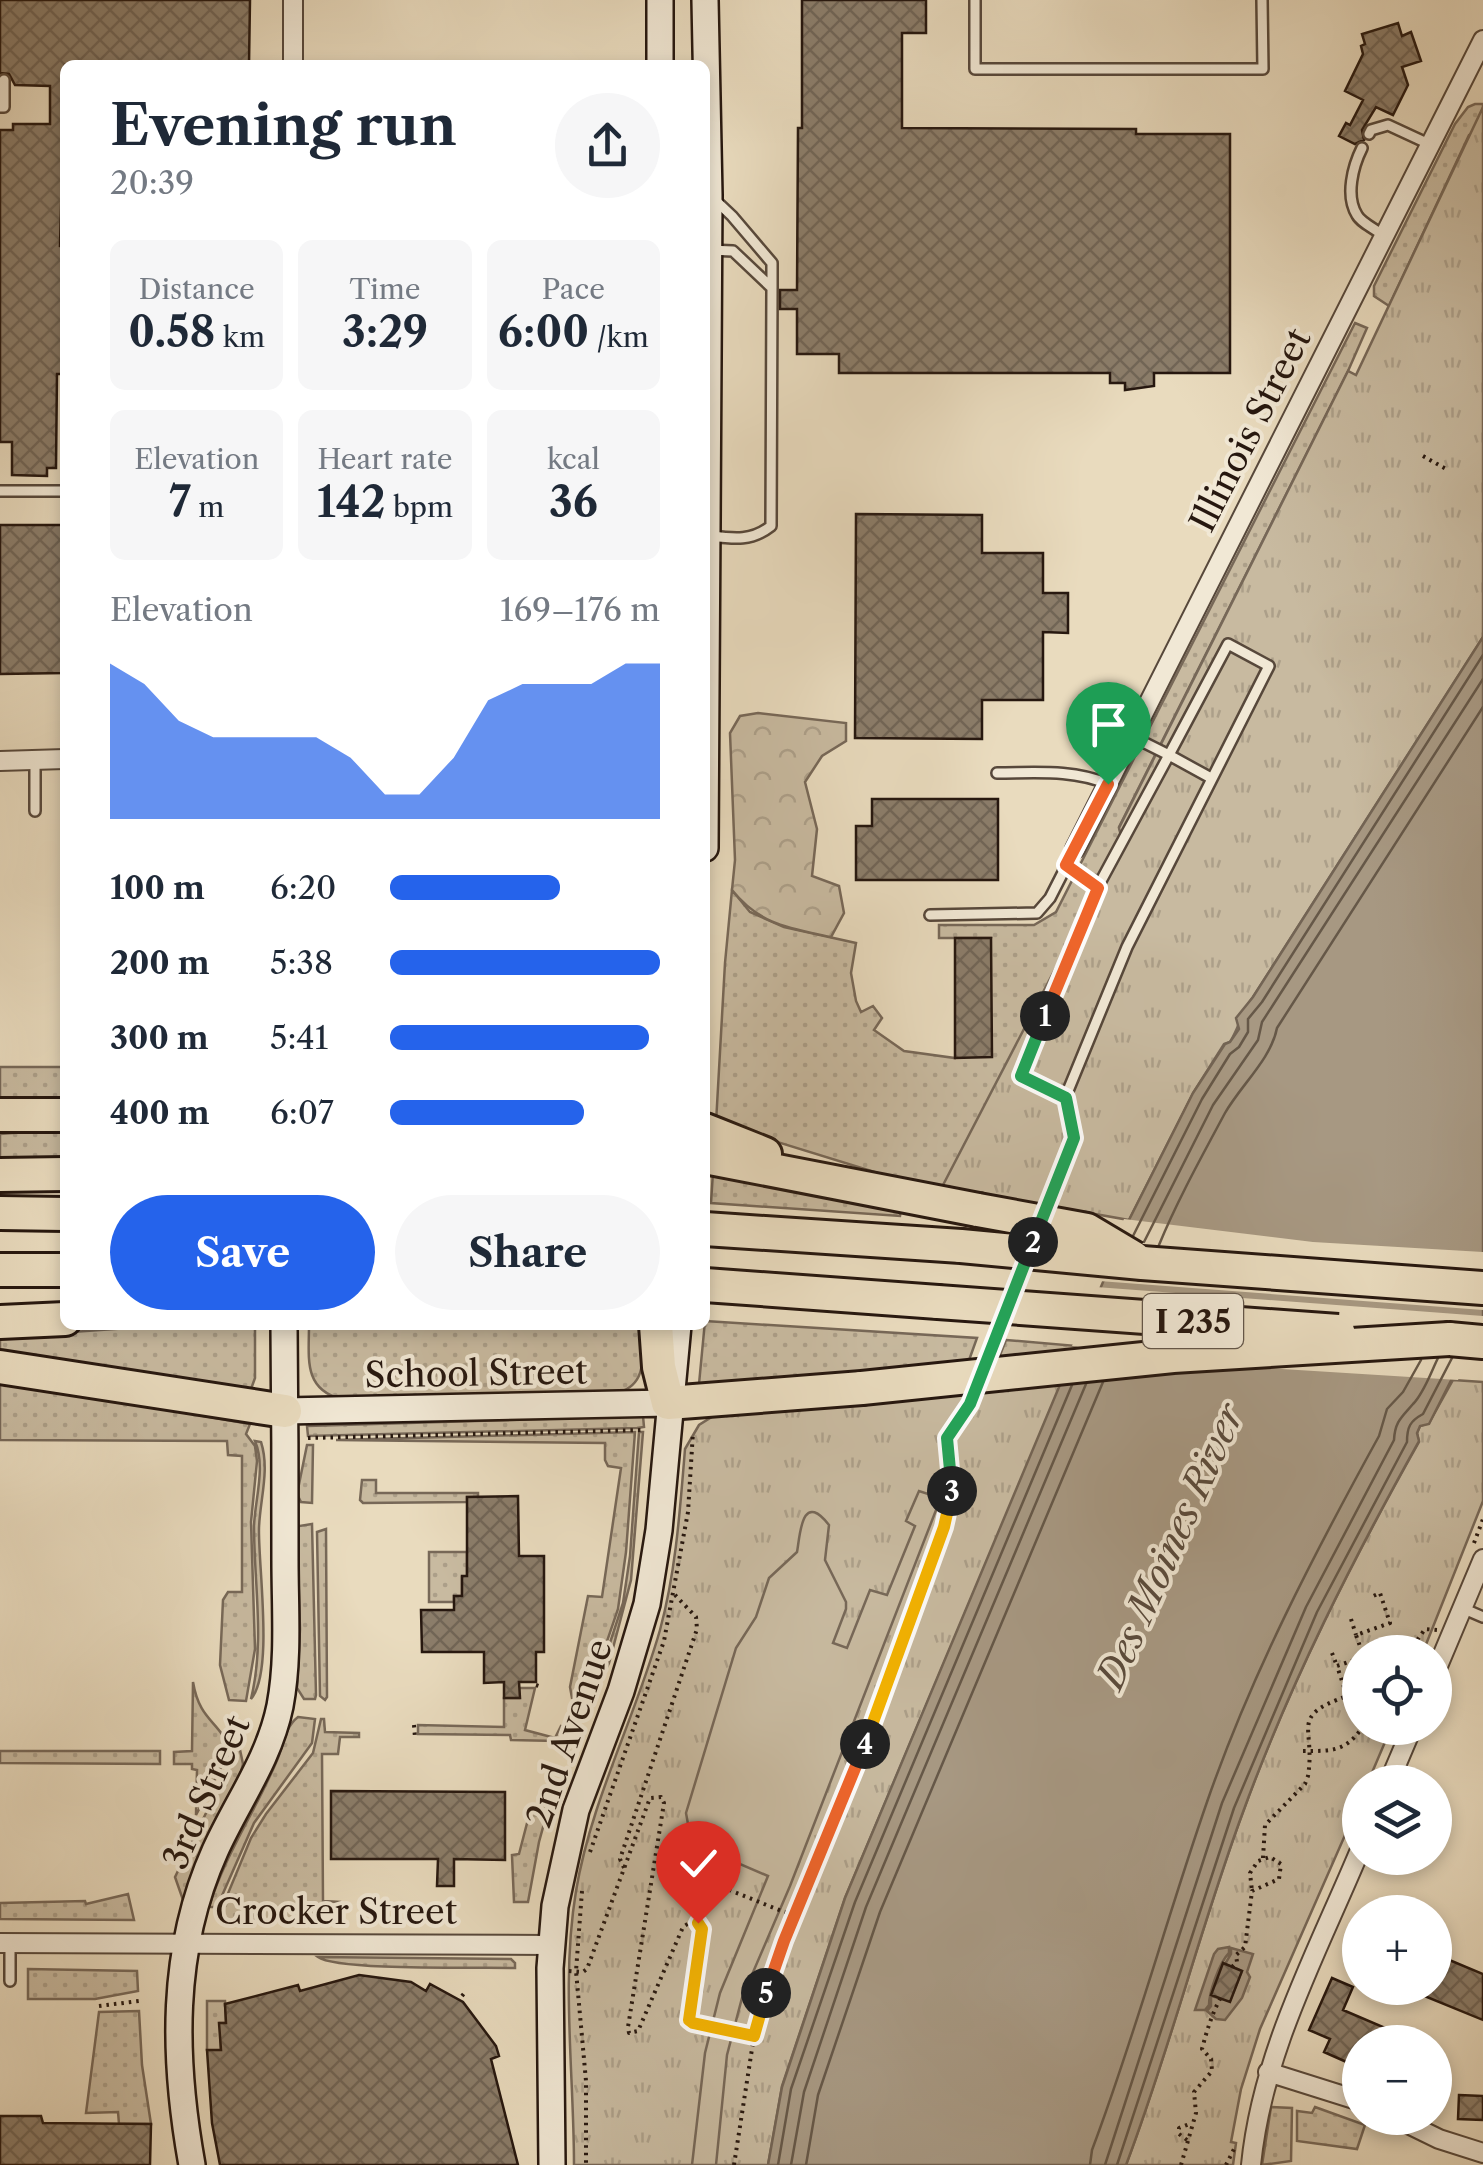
<!DOCTYPE html>
<meta charset="utf-8">
<style>
body{margin:0;font-family:"Libre Caslon Text",serif;background:#f6f6f7;color:#1f2937;height:100vh;display:flex;flex-direction:column;font-size:38px;white-space:nowrap}
*{box-sizing:border-box;margin:0}
p{font-size:32px;color:#747a83}
.icon{flex:none;width:55px;height:55px;fill:none;stroke:currentColor;stroke-width:2;stroke-linecap:round;stroke-linejoin:round}
.map{position:relative;flex:1;overflow:hidden}
.details{position:absolute;left:60px;top:60px;width:650px;height:1270px;display:flex;flex-direction:column;background:#fff;border-radius:15px;box-shadow:0 5px 15px #0003}
.details>*{flex:none}
.fabs{position:absolute;left:1342px;top:1635px;display:grid;gap:20px}
.fabs a{display:grid;place-items:center;width:110px;height:110px;border-radius:50%;background:#fff;box-shadow:0 5px 15px #0003;font-size:50px}
.pin{position:absolute;display:grid;place-items:center;width:85px;height:85px;color:#fff;margin:-102px -42px;border-radius:50% 50% 50% 0;rotate:-45deg;box-shadow:0 0 10px #0007}
.pin .icon{rotate:45deg}
.km{position:absolute;width:50px;height:50px;margin:-25px;border-radius:50%;background:#222;color:#fff;font-size:28px;line-height:50px;text-align:center}
.round{display:grid;place-items:center;flex:none;width:105px;height:105px;border-radius:52px;background:#f6f6f7}
.head{display:flex;align-items:center;justify-content:space-between;height:170px;padding:0 50px}
h1{font-size:55px;font-weight:700;line-height:75px}
.figures{display:grid;grid-template-columns:repeat(3,1fr);gap:15px;height:170px;padding:10px 50px}
.figures div{display:grid;align-content:center;border-radius:15px;background:#f6f6f7;text-align:center}
.figures b{font-size:42px;font-weight:700}
.figures small{font-size:28px;font-weight:400}
.figures p{font-size:28px}
.chart{height:280px;padding:20px 50px}
.chart p{display:flex;justify-content:space-between}
.chart svg{width:100%;height:180px;margin-top:10px;fill:#2563eb;opacity:.7}
.button{display:flex;gap:20px;margin-top:auto;padding:20px 50px}
.button a{flex:1;height:115px;border-radius:60px;background:#2563eb;color:#fff;font-size:40px;font-weight:700;line-height:115px;text-align:center}
.button a+a{background:#f6f6f7;color:#1f2937}
ul{padding:0 50px;list-style:none;font-size:32px}
li{display:grid;grid-template-columns:160px 120px 1fr;align-items:center;height:75px}
li i{height:25px;border-radius:12px;background:#2563eb}
.map>svg:first-child{display:block}
.grass{fill:url(#grass-dots);stroke:#776858;stroke-width:2.5}
.forest{fill:url(#forest-crowns);stroke:#776858;stroke-width:2.5}
.park{fill:url(#park-tufts);stroke:#776858;stroke-width:2.5}
.pitch{fill:#c8baa0;stroke:#776858;stroke-width:2.5}
.water{fill:#a79882;stroke:#736454;stroke-width:2.5}
.pier{fill:#e9dbbe}
.lines{fill:none;stroke-linecap:round;stroke-linejoin:round}
.shore{stroke:#665848;stroke-width:2.5}
.building{fill:url(#building-cross-hatch);stroke:#26170f;stroke-width:2.5}
.lane-casing{stroke:#57483b;stroke-width:14}
.street-casing{stroke:#57483b;stroke-width:22}
.secondary-casing{stroke:#26170f;stroke-width:30}
.highway-casing{stroke:#26170f;stroke-width:38}
.path{stroke:#26170f;stroke-width:4;stroke-dasharray:2.5 5;stroke-linecap:butt}
.lane{stroke:#f1e8d5;stroke-width:9}
.street{stroke:#f1e8d5;stroke-width:18}
.secondary{stroke:#f1e8d5;stroke-width:25}
.highway{stroke:#e9dbbe;stroke-width:32}
.highway-bridge-casing{stroke:#26170f;stroke-width:38;stroke-linecap:butt}
.highway-bridge{stroke:#e9dbbe;stroke-width:32}
.split-1-casing{stroke:#fff;stroke-width:20}
.split-2-casing{stroke:#fff;stroke-width:20}
.split-3-casing{stroke:#fff;stroke-width:20}
.split-4-casing{stroke:#fff;stroke-width:20}
.split-5-casing{stroke:#fff;stroke-width:20}
.split-6-casing{stroke:#fff;stroke-width:20}
.split-1{stroke:#f0652b;stroke-width:12}
.split-2{stroke:#22a559;stroke-width:12}
.split-3{stroke:#22a559;stroke-width:12}
.split-4{stroke:#f5b400;stroke-width:12}
.split-5{stroke:#f0652b;stroke-width:12}
.split-6{stroke:#f5b400;stroke-width:12}
.labels{text-anchor:middle;dominant-baseline:central;stroke-width:8;stroke-linejoin:round;paint-order:stroke}
.shield{fill:#f1e8d5;stroke:#63564a;stroke-width:2.5}
.shield-label{font-size:32px;font-weight:bold;fill:#26170f}
.street-label{font-size:35px;fill:#26170f;stroke:#f1e8d5}
.water-label{font-size:38px;font-style:italic;fill:#5a4b3d;stroke:#f1e8d5}
</style>
<div class="map">
<svg width="1483" height="2165" viewBox="0 0 1483 2165">
<defs>
<pattern id="grass-dots" width="8" height="8" patternUnits="userSpaceOnUse" patternTransform="scale(2.5)"><rect width="8" height="8" fill="#c8baa0"/><path d="M2 2h.1M6 6h.1" fill="none" stroke="#ac9f89" stroke-width="1.8" stroke-linecap="round"/></pattern>
<pattern id="forest-crowns" width="20" height="18" patternUnits="userSpaceOnUse" patternTransform="scale(2.5)"><rect width="20" height="18" fill="#c8baa0"/><path d="M2 6a3 3 0 1 1 6 0M12 15a3 3 0 1 1 6 0" fill="none" stroke="#ac9f89"/></pattern>
<pattern id="park-tufts" width="24" height="20" patternUnits="userSpaceOnUse" patternTransform="scale(2.5)"><rect width="24" height="20" fill="#c8baa0"/><path d="M3 7l-1-3M5 7V3M7 7l1-3M15 17l-1-3M17 17v-4M19 17l1-3" fill="none" stroke="#ac9f89"/></pattern>
<pattern id="building-cross-hatch" width="8" height="8" patternUnits="userSpaceOnUse" patternTransform="scale(2.5)"><rect width="8" height="8" fill="#8b7d6a"/><path d="M0 0l8 8M0 8l8-8" fill="none" stroke="#716556"/></pattern>
</defs>
<rect width="100%" height="100%" fill="#e9dbbe"/>
<filter id="stains"><feTurbulence type="fractalNoise" baseFrequency=".002" numOctaves="4"/><feColorMatrix values="0 0 0 0 .2 0 0 0 0 .09 0 0 0 0 .02 0 0 0 .5 -.17"/></filter>
<radialGradient id="worn" r=".72"><stop offset=".6" stop-color="#630" stop-opacity="0"/><stop offset="1" stop-color="#630" stop-opacity=".3"/></radialGradient>
<path class="grass" d="M1475 104H1483V131L1469 135 1389 306 1374 296V286L1455 124 1468 107Z
M1355 323 1367 328 1348 371 1119 827 1123 840 1033 1204 894 1178 716 1123 725 963 732 890 750 912 784 927 856 943 851 973 856 1001 861 1012 873 1006 882 1018 874 1030 904 1051 955 1058 991 938H939V925H1034L1056 912Z
M0 1067H65V1099H0Z
M65 1129V1161L0 1162V1134Z
M713 1172 901 1209 900 1216 711 1203Z
M705 1321 977 1338 968 1363 860 1376 699 1384Z
M172 1325H255V1378L251 1389 245 1391 0 1354V1337Z
M309 1325H644C642 1351 649 1384 619 1392L341 1399C303 1389 309 1358 309 1325Z
M1006 1340 1077 1346 1074 1353 998 1360Z
M0 1381 250 1424 246 1434 255 1446 257 1461 251 1522 255 1649 246 1701 229 1700 220 1665 223 1600 228 1592H242V1456L228 1455 227 1441 0 1440Z
M643 1416 644 1427 637 1428 308 1436 307 1426Z
M635 1432 626 1552 618 1609 586 1703 572 1698 570 1687 588 1596 602 1597 621 1468 608 1466 605 1460V1443L336 1440Z
M639 1432H643L631 1580 609 1663 591 1701 623 1603 630 1556Z
M255 1441 261 1442C270 1470 260 1499 259 1528 258 1566 274 1672 251 1699 265 1642 254 1584 254 1526 255 1499 266 1467 255 1441Z
M307 1445H313L312 1503 301 1502 297 1494Z
M362 1480H376V1493H478V1497H467V1502L363 1503 360 1500Z
M312 1524 316 1695 315 1699H304L297 1688 300 1629 297 1532 299 1526Z
M326 1529 327 1697 325 1700 320 1696 317 1532Z
M429 1552H467V1576L462 1577V1596H454V1602H429Z
M193 1682C200 1723 220 1720 230 1751L196 1815 197 1770 192 1769V1764H174V1752L192 1751Z
M519 1688H535L525 1730 555 1738 561 1726 576 1730 567 1756 563 1755 562 1745 557 1741 511 1740 510 1735 418 1734V1725L504 1727V1698H519Z
M298 1717 315 1719 312 1743 254 1823 217 1907H209C225 1854 257 1809 278 1758 284 1743 285 1727 298 1717Z
M321 1719H324L325 1732 359 1733V1737H340L338 1754H322L323 1901 340 1902 338 1921H221L224 1903 251 1838 266 1814 313 1753Z
M239 1745 243 1764 239 1779 207 1839 183 1900 175 1877Z
M0 1751H160V1764L0 1763Z
M541 1797 551 1798 539 1842 528 1902H514L512 1855 519 1854 531 1808 538 1809Z
M128 1894 134 1920 0 1919V1903L85 1901 86 1904Z
M318 1957 511 1959 515 1963V1968C481 1967 337 1971 318 1957Z
M28 1969 137 1971 138 1991 95 1999H28Z
M207 2001H225L226 2023H220L221 2053 207 2050Z
M139 2011 142 2065 151 2124H119L118 2112 86 2113 99 2012Z
M1271 2107 1292 2108 1291 2161 1262 2165Z
M1315 2107 1365 2125 1357 2149 1297 2141V2111L1312 2113Z"/>
<path class="forest" d="M758 713 846 723V741L822 756 805 782 817 829 812 876 839 886 844 913 831 937C789 928 760 925 732 890L735 860 730 733 740 716Z"/>
<path class="park" d="M1483 107V637L1253 997C1241 1012 1240 1026 1230 1042L1224 1044 1193 1093 1129 1220 942 1187 1122 840 1119 828 1348 371 1356 375Z
M1064 1378 845 1898 782 2086 768 2165H574C574 2074 561 1981 576 1891 591 1801 635 1718 660 1630 676 1571 680 1510 685 1449L699 1425 715 1415Z
M1453 1380 1483 1382V1501L1423 1652H1360V1728H1391L1368 1782H1360V1801L1260 2029 1241 2089 1231 2142 1236 2143 1233 2165H1126C1170 2049 1200 1928 1243 1812 1290 1683 1352 1561 1419 1442L1417 1433 1420 1426 1429 1423Z"/>
<path class="pitch" d="M932 1485 945 1487 790 1886 742 1998 727 2055 716 2165H692L705 2053 720 1993 768 1876 698 1846 690 1835 686 1813 736 1648 756 1617 769 1578 797 1552C800 1537 801 1489 829 1525L825 1560 846 1602V1609L833 1643 847 1648 870 1590 887 1595 915 1526 906 1521 919 1491 928 1494Z"/>
<path class="water" d="M1483 637V1317L1429 1424 1420 1426 1417 1433 1419 1441C1352 1561 1290 1683 1243 1812 1200 1928 1170 2049 1126 2165H768L782 2087 845 1898 1129 1220 1193 1093 1225 1044 1230 1042 1239 1029 1236 1018 1253 997Z
M1229 1947V1953C1219 1963 1209 1993 1209 2005L1205 2010H1195L1214 1954 1218 1949Z
M1231 1948 1253 1954 1247 1972 1250 1977 1242 1998 1225 2020 1216 2019 1207 2011 1211 2006V1996L1230 2001 1242 1971 1225 1964 1231 1954Z"/>
<path class="pier" d="M1124 1219 1313 1242 1483 1252V1310L1099 1281Z
M1096 1287 1483 1316V1328L1458 1380 1250 1367 1072 1346Z"/>
<g class="lines">
<path class="shore" d="M1133 1236 1202 1099 1230 1054 1239 1047 1248 1032V1019L1262 1002 1483 655
M1144 1242 1213 1105 1258 1040 1262 1022 1483 679
M1159 1245C1177 1201 1202 1156 1225 1113 1241 1085 1271 1059 1277 1028L1483 707
M778 2165 791 2089 855 1902 1072 1385
M791 2165 804 2092 866 1907 1086 1384
M806 2165 818 2095 880 1912 1103 1382
M1090 2165 1092 2150C1135 2036 1167 1917 1207 1802 1251 1675 1314 1554 1379 1436L1387 1409 1403 1392 1421 1360
M1105 2165 1222 1803 1306 1607 1394 1440C1395 1421 1402 1417 1413 1404 1424 1393 1431 1372 1438 1358
M1117 2165 1234 1808 1317 1612 1407 1442C1407 1427 1410 1421 1423 1414L1452 1358"/>
</g>
<path class="building" d="M0 0H250L249 65H65L60 246 65 247V374H57L56 468H47V476L12 475V442H0V130H13V124H50V86L15 85 9 74 0 73Z
M802 0H926V33H902V128L1136 129V134H1230V373H1154V386L1125 390V383H1110V373H839V354H797V309H780V290H797L798 128H802Z
M1398 23 1402 36 1411 32 1421 61 1402 67 1408 85 1393 115 1376 107 1362 130 1364 140 1355 144 1339 136 1346 123 1350 125 1363 100 1345 91 1363 54 1361 46 1365 44 1362 34Z
M856 514 982 515V553H1043V593H1068V633L1043 632V700H982V739L855 738Z
M0 525H65V673L0 674Z
M872 799H998V880H856V826H872Z
M955 938H991L992 1057 955 1058Z
M518 1496 519 1556H544V1652H536V1682H519L520 1698H504V1682L484 1683V1652H422L421 1610H454V1596H462V1576H467V1497Z
M331 1791 505 1792V1860L454 1859V1886H437L438 1859H331Z
M715 1866 729 1872 718 1899 704 1893Z
M1435 1954 1483 1974V2020L1405 1988H1435Z
M1223 1963 1242 1971 1230 2002 1211 1995Z
M359 1975 411 1982 426 1991 430 1984 463 2002 496 2046 499 2056 491 2059 518 2165H220L212 2123 207 2050H221L219 2023H226L225 2004 298 1985 300 1991Z
M1332 1978 1353 1987 1343 2010 1418 2042H1360V2068L1324 2052 1330 2039 1309 2030Z
M1459 2095 1483 2096V2120L1458 2119Z
M0 2116H41L43 2123 151 2124 150 2165H0Z"/>
<g class="lines">
<g class="lane-casing">
<path id="lane" d="M975 0V69H1263L1262 0
M0 107H4V80
M1369 134 1371 130 1388 125 1429 144
M1362 148C1353 166 1345 196 1357 215 1361 223 1377 230 1384 236
M714 199 732 216 772 263V288
M709 250 733 251 772 288 771 526C752 541 735 539 711 536
M0 491H65
M1131 736 1169 755 1228 644 1269 666 1127 947 1065 1098 1021 1076 1095 892 1169 755 1211 778
M35 761V811
M997 773C1035 773 1072 769 1108 784
M1067 865 1098 887
M930 915 1037 913 1050 898 1075 849
M1044 1214 1073 1138 1065 1098
M984 1368 1025 1261
M947 1438 970 1404 978 1382
M1462 1608 1483 1617
M10 1981V1944"/>
</g>
<g class="street-casing">
<path id="street" d="M293 65V0
M0 761 65 759
M1075 849 1483 40
M1435 1673 1483 1559
M1389 1782 1412 1728
M0 1943 551 1945
M1268 2072 1360 2101
M1396 2118 1439 2139 1483 2153
M1251 2165C1262 2053 1317 1953 1360 1850"/>
</g>
<g class="secondary-casing">
<path id="secondary" d="M660 0V65
M705 0 709 195 705 848
M285 1411 668 1403
M192 2165C173 2059 170 1951 215 1851 237 1802 269 1760 280 1706 289 1658 285 1609 285 1561 285 1482 285 1404 284 1325
M552 2165 550 1968 555 1906 576 1810 621 1691 647 1604 659 1530 678 1325"/>
</g>
<g class="highway-casing">
<path id="highway" d="M0 1115H65
M705 1130 765 1154
M705 1157 978 1210
M0 1175 65 1174
M0 1213 65 1214
M705 1229 961 1246
M1142 1263 1483 1288
M0 1270H65
M705 1285 938 1302
M0 1322 65 1319
M656 1325 659 1367 668 1403 862 1388
M1449 1339 1483 1342
M0 1367 285 1411"/>
</g>
<path class="path" d="M1423 456 1446 469
M308 1438 644 1430
M1474 1543 1483 1519
M1351 1619 1356 1635
M1362 1652 1356 1635 1390 1623 1380 1593 1371 1597
M1409 1652 1425 1629 1437 1630
M1332 1653 1337 1666
M536 1685 542 1687
M414 1725 415 1738
M1303 1751C1331 1751 1345 1752 1362 1728
M1350 1836 1360 1813
M590 1852 664 1641 688 1512 693 1432
M1263 1858 1265 1825 1305 1784 1308 1776C1316 1726 1288 1717 1347 1696L1337 1666 1360 1658
M624 1868 620 1859 697 1629 696 1617 675 1595
M722 1887 794 1916
M582 1891 576 1971 586 2081V2165
M1232 1967 1237 1962 1236 1955 1245 1947 1252 1891 1279 1879 1281 1864 1270 1857 1258 1861 1250 1873 1252 1891
M569 1971 583 1972 587 1969 650 1798 661 1797 664 1803 628 2027 629 2033 638 2031 683 1927 692 1921 698 1923 702 1929 689 2020 754 2036
M462 1996 466 1991
M99 2006 139 2001
M1187 2140 1179 2134V2128L1192 2123
M734 2165 754 2036 770 1979 858 1761 944 1527 952 1489 949 1452
M1181 2165 1196 2113 1194 2092 1212 2071 1211 2059 1202 2049C1207 2030 1212 2014 1220 1999
M1226 2165 1234 2149"/>
<use href="#lane" class="lane"/>
<use href="#street" class="street"/>
<use href="#secondary" class="secondary"/>
<use href="#highway" class="highway"/>
<g class="highway-bridge-casing">
<path id="highway-bridge" d="M978 1210 1087 1230 1134 1258
M961 1246 1142 1263
M938 1302 1338 1331
M862 1388 1173 1356 1449 1339"/>
</g>
<use href="#highway-bridge" class="highway-bridge"/>
</g>
<g class="lines">
<g class="split-1-casing">
<path id="split-1" d="M1045 1016 1098 888 1066 865 1108 784"/>
</g>
<g class="split-2-casing">
<path id="split-2" d="M1033 1242 1074 1138 1066 1098 1021 1076 1045 1016"/>
</g>
<g class="split-3-casing">
<path id="split-3" d="M952 1491 947 1438 970 1404 1033 1242"/>
</g>
<g class="split-4-casing">
<path id="split-4" d="M865 1744 944 1527 952 1491"/>
</g>
<g class="split-5-casing">
<path id="split-5" d="M766 1993 784 1941 865 1744"/>
</g>
<g class="split-6-casing">
<path id="split-6" d="M698 1923 702 1929 689 2020 693 2023 754 2036 766 1993"/>
</g>
<use href="#split-1" class="split-1"/>
<use href="#split-2" class="split-2"/>
<use href="#split-3" class="split-3"/>
<use href="#split-4" class="split-4"/>
<use href="#split-5" class="split-5"/>
<use href="#split-6" class="split-6"/>
</g>
<g class="labels">
<rect class="shield" x="1143" y="1294" width="100" height="54" rx="8"/>
<g class="shield-label">
<text x="1193" y="1321">I 235</text>
</g>
<g class="street-label">
<text transform="translate(1250 430) rotate(-63)">Illinois Street</text>
<text transform="translate(476 1373) rotate(-1)">School Street</text>
<text transform="translate(569 1733) rotate(-71)">2nd Avenue</text>
<text transform="translate(206 1792) rotate(-66)">3rd Street</text>
<text x="336" y="1911">Crocker Street</text>
</g>
<g class="water-label">
<text transform="translate(1170 1546) rotate(-66)">Des Moines River</text>
</g>
</g>
<rect width="100%" height="100%" filter="url(#stains)"/>
<rect width="100%" height="100%" fill="url(#worn)"/>
</svg>
<div class="fabs">
<a><svg class="icon" aria-label="locate" viewBox="0 0 24 24"><circle cx="12" cy="12" r="6"/><path d="M12 2v4M12 18v4M2 12h4M18 12h4"/></svg></a>
<a><svg class="icon" aria-label="layers" viewBox="0 0 24 24"><path d="M12 4l9 5-9 5-9-5zM3 14l9 5 9-5"/></svg></a>
<a>+</a>
<a>−</a>
</div>
<div class="pin" style="left:1108px;top:784px;background:#1e9e55"><svg class="icon" aria-label="arrive" viewBox="0 0 24 24"><path d="M6 21V4h12l-3 4 3 4H6"/></svg></div>
<div class="pin" style="left:698px;top:1923px;background:#d93025"><svg class="icon" aria-label="check" viewBox="0 0 24 24"><path d="M5 12l5 5 9-10"/></svg></div>
<b class="km" style="left:1045px;top:1016px">1</b>
<b class="km" style="left:1033px;top:1242px">2</b>
<b class="km" style="left:952px;top:1491px">3</b>
<b class="km" style="left:865px;top:1744px">4</b>
<b class="km" style="left:766px;top:1993px">5</b>
<section class="details">
<div class="head"><div><h1>Evening run</h1><p>20:39</p></div><a class="round"><svg class="icon" aria-label="share" viewBox="0 0 24 24"><path d="M12 15V3M7 8l5-5 5 5M5 13v7h14v-7"/></svg></a></div>
<div class="figures">
<div><p>Distance</p><b>0.58<small> km</small></b></div>
<div><p>Time</p><b>3:29</b></div>
<div><p>Pace</p><b>6:00<small> /km</small></b></div>
</div>
<div class="figures">
<div><p>Elevation</p><b>7<small> m</small></b></div>
<div><p>Heart rate</p><b>142<small> bpm</small></b></div>
<div><p>kcal</p><b>36</b></div>
</div>
<div class="chart"><p><span>Elevation</span>169–176 m</p>
<svg viewBox="0 0 160 44" preserveAspectRatio="none"><path d="M0 44V6L10 11L20 20L30 24L40 24L50 24L60 24L70 29L80 38L90 38L100 29L110 15L120 11L130 11L140 11L150 6L160 6V44z"/></svg>
</div>
<ul>
<li><b>100 m</b>6:20<i style="width:63%"></i></li>
<li><b>200 m</b>5:38<i style="width:100%"></i></li>
<li><b>300 m</b>5:41<i style="width:96%"></i></li>
<li><b>400 m</b>6:07<i style="width:72%"></i></li>
</ul>
<div class="button"><a>Save</a><a>Share</a></div>
</section>
</div>
